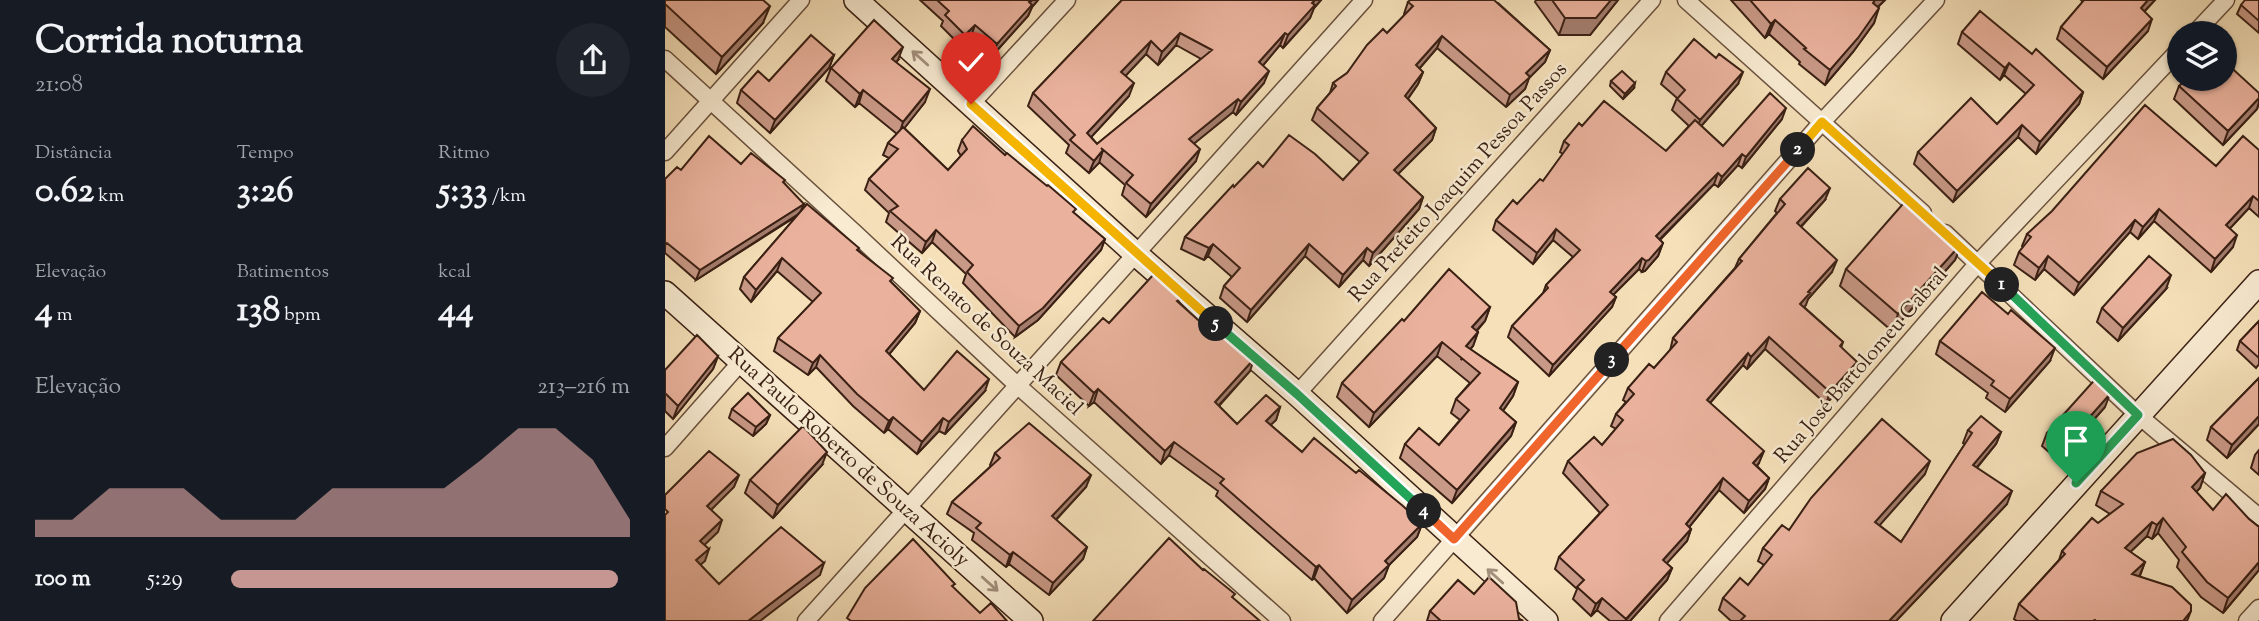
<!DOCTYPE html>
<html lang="pt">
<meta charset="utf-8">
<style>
body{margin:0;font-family:"Sorts Mill Goudy",serif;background:#20242c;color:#f1f3f6;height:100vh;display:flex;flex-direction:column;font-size:26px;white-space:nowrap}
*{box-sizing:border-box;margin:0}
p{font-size:23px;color:#9ea1a6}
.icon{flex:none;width:38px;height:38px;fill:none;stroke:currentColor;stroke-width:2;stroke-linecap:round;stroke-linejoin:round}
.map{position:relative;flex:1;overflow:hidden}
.details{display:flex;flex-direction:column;background:#171b24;width:665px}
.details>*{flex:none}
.controls{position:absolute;left:1502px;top:21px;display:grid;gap:14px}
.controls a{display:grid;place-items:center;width:70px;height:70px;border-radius:50%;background:#171b24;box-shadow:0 2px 5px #0004;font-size:35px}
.pin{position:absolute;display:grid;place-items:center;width:60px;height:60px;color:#fff;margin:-72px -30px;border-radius:50% 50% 50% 0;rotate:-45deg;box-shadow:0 0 7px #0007}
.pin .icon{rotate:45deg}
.km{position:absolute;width:35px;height:35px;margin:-18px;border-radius:50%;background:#222;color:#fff;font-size:19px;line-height:35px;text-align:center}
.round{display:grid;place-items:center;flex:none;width:74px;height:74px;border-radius:37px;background:#20242c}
.overview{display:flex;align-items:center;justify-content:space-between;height:119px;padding:0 35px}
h1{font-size:38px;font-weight:800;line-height:52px}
.metrics{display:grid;grid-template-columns:repeat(3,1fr);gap:10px;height:119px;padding:7px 35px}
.metrics div{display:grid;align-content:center}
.metrics b{font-size:35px;font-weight:800}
.metrics small{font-size:19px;font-weight:400}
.metrics p{font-size:19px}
.chart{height:196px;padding:14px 35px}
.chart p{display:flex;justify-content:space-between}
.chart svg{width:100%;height:126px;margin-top:7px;fill:#c59692;opacity:.7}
ul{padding:0 35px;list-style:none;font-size:23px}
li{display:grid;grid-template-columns:112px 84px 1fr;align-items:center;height:52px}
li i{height:18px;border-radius:9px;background:#c59692}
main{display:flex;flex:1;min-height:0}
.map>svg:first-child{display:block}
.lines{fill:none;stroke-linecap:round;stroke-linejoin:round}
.street-casing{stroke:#69503d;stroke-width:19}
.secondary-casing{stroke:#3a2014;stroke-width:26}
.street{stroke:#f8ebd2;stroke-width:16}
.secondary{stroke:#f8ebd2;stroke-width:23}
.wall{fill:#c99987;stroke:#3a2014;stroke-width:2;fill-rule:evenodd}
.shaded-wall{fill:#a47d6e;stroke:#3a2014;stroke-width:2}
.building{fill:#eab29d;stroke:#3a2014;stroke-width:2;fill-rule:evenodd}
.oneway{stroke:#a2907c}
.split-1-casing{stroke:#fff;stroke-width:14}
.split-2-casing{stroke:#fff;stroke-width:14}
.split-3-casing{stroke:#fff;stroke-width:14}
.split-4-casing{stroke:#fff;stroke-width:14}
.split-5-casing{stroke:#fff;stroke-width:14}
.split-6-casing{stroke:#fff;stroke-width:14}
.split-1{stroke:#22a559;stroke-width:9}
.split-2{stroke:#f5b400;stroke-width:9}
.split-3{stroke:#f0652b;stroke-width:9}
.split-4{stroke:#f0652b;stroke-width:9}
.split-5{stroke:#22a559;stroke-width:9}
.split-6{stroke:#f5b400;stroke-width:9}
.labels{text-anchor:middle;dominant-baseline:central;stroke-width:5;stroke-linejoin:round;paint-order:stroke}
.street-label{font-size:21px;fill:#3a2014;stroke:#f8ebd2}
</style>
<main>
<section class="details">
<div class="overview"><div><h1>Corrida noturna</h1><p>21:08</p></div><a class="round"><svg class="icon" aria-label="share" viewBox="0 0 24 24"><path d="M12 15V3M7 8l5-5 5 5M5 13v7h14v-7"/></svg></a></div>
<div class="metrics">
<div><p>Distância</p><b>0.62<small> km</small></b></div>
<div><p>Tempo</p><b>3:26</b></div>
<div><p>Ritmo</p><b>5:33<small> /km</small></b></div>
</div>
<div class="metrics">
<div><p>Elevação</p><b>4<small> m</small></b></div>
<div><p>Batimentos</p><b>138<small> bpm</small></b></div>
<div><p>kcal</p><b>44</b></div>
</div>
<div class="chart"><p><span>Elevação</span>213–216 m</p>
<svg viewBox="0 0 160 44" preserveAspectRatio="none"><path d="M0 44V38L10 38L20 27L30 27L40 27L50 38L60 38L70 38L80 27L90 27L100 27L110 27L120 17L130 6L140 6L150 17L160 38V44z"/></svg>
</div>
<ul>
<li><b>100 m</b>5:29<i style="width:97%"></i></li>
</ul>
</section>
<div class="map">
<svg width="1594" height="621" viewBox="0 0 1594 621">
<rect width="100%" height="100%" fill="#f5e0b9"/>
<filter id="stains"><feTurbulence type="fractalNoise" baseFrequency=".00286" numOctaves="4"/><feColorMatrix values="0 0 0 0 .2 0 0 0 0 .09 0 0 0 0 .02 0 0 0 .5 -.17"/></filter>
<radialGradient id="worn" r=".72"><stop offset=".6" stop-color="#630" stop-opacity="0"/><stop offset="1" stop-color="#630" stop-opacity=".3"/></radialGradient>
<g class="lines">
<g class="street-casing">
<path id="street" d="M1021 0 1258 213
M1530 33 1561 0
M0 59 191 234 352 385 617 621
M306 104 402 0
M0 152 136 0
M1280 233 1473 415 1594 517
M632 394 987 0
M0 448 75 363
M141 621 699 0
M717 621 1157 122 1271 0
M1003 621 1313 263 1514 50
M1582 621 1594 608"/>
</g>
<g class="secondary-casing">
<path id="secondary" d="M191 0 472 255 632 394 881 621
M0 293 366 621
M1288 621 1594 282"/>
</g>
<use href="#street" class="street"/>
<use href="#secondary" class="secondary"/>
</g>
<path class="wall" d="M0 0 98 23 51 74 0 27Z
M255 0H373L367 7 363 16 327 56 306 36 296 46 276 26 278 21Z
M457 0H656L649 8 645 18 618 48 615 45 598 65 599 83 571 115 568 112 529 143 531 161 481 217 457 195 460 185 434 162 424 173 401 153 404 145 363 106 368 93ZM511 45 536 59 432 144 426 137 464 96 460 76 481 54 493 65Z
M871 0H953L925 35H894L870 2Z
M1066 0H1220L1213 7 1209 23 1188 52 1160 85 1134 64 1135 62 1104 34 1100 38Z
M1416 0H1490L1479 12 1483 31 1438 79 1392 39 1396 27 1418 2Z
M1594 0V33L1572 14 1576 5Z
M743 2 833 3 885 50 880 62 864 78 860 89 841 107 772 48 754 69 758 72 753 84 743 99 771 128 767 140 733 174 758 197 754 209 704 266 698 260 674 287 640 256 582 322 555 298 559 286 567 277 543 256 539 260 516 249 520 237 569 187 598 167 678 180 695 162 647 120 652 108 665 93 668 83 682 73 740 15 739 14Z
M1297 32 1367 54 1418 92 1414 104 1371 154 1353 137 1288 202 1249 164 1253 152 1332 124 1361 94 1339 75 1335 80 1293 44Z
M169 55 164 68 105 133 72 103 76 90 104 81Z
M233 60 231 62 260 102 239 128 283 170 296 156 293 151 297 140 409 213 440 239 436 250 373 320 350 337 298 283 301 274 267 242 257 253 221 222 224 213 200 190 204 179 224 158 218 155 223 143 232 134 194 103 190 107 161 81 166 68Z
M1001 72 1073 84 1036 126 1058 146 1117 119 1077 168 1073 165 1053 187 1049 184 995 240 998 243 993 256 980 271 977 272 974 269 948 295 951 297 947 307 884 376 843 337 847 326 878 293 881 285 908 257 888 240 868 264 828 230 831 220 852 204 878 181 898 154 895 152 899 141 917 126 1001 151 1024 126 1007 110 1012 98 996 84Z
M946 81 969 88 958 99 945 86Z
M1514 86 1594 93V102L1592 109 1558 145 1509 99Z
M1594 150V217L1584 208 1565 228 1568 247 1546 272 1489 221 1473 239 1465 232 1409 295 1379 269 1370 280 1349 265 1354 252 1358 247 1357 246 1362 234Z
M76 164 119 183 136 210 193 250 226 282 255 311 250 323 224 354 259 390 320 391 280 434 274 431 252 454 223 429 219 433 188 406 151 367 143 375 109 351 113 338 148 302 112 271 86 302 75 289 79 277 132 216 31 280 0 253V179L16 170Z
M1115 199 1160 200 1136 227 1167 272 1143 299 1139 307 1178 342 1176 348 1192 362 1188 374 1161 404 1100 349 1082 369 1078 365 1045 403 1094 463 1092 466 1104 478 1100 489 1079 513 1054 490 1024 527 1026 529 1022 541 1001 563 1007 568 1002 580 965 621H945L932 610 926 616 908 599 912 589 890 569 894 557 935 513 898 473 903 461 937 445 951 429 946 426 951 414 961 402 958 400 963 388 989 368 1005 351 1008 338 1070 268 1074 259 1112 213 1110 211Z
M1297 243 1290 260 1227 331 1175 286 1181 269Z
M1501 289 1453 341 1432 322 1437 308Z
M515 299 514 302 585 371 554 406 572 424 615 407 611 420 605 425 637 452 691 473 757 524 752 537 724 565 719 578 682 613 649 578 647 580 551 496 553 491 504 455 496 464 429 402 424 406 391 375 396 362Z
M825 307 820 321 812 331 813 332 808 346 805 349 853 382 848 396 838 411 851 422 846 436 787 503 735 458 740 444 774 445 795 420 786 413 791 399 805 383 772 356 704 427 672 397 677 383 739 321Z
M1594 321V364L1591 368 1572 350 1575 341Z
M1275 341 1385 361 1340 412 1321 398 1323 393 1271 354Z
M53 356 48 369 8 419 0 411V370Z
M1594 378V424L1562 458 1542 440 1546 427Z
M1440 407 1393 460 1377 446 1382 433Z
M67 409 105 415 101 424 88 436 64 418Z
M1303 430 1336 432 1331 444 1312 468 1342 504 1231 621H1066L1054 610 1058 598 1083 585 1099 565 1093 561 1098 548 1124 530 1260 474 1214 525 1236 542 1300 444 1298 443Z
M1594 450V475L1586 468 1590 455Z
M330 453 421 487 391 520 422 547 418 559 384 595 344 564 341 567 307 540 309 533 282 514 287 502 326 466 325 465Z
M157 465 108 518 80 493 85 480Z
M1540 473 1535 488 1531 492 1548 510 1584 519 1594 527V570L1558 613 1536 597 1512 567 1514 560 1493 533 1487 539 1482 536 1465 552 1480 562 1475 576 1522 621H1352L1349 619 1354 604 1394 560 1397 551 1445 514 1431 505 1436 491Z
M809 594 854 619 858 621H762L765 611Z"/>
<path class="shaded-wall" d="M367 0H373L367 7 363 16 327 56 332 44Z
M650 0H656L649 8 645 18 618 48 623 35Z
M946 0H953L925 35H894L900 18Z
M1210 0H1220L1202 17 1208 3Z
M1483 0H1490L1471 20 1476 8Z
M105 6 98 23 51 74 57 57Z
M1214 8 1209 23 1188 52 1160 85 1165 70Z
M1487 19 1483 31 1438 79 1442 67Z
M1110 20 1104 34 1100 38 1106 24Z
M310 25 306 36 296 46 300 35Z
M515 33 511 45 493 65 497 52Z
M620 33 615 45 590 75 594 62Z
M777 36 772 48 747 77 751 65Z
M486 41 481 54 452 85 456 72Z
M238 47 233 60 222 72 227 59Z
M885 50 880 62 864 78 860 89 841 107 845 95 861 73Z
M169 55 164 68 105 133 110 120Z
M1344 63 1339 75 1335 80 1340 68Z
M604 71 599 83 571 115 576 102Z
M758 72 753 84 736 108 740 96Z
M1078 72 1073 84 1031 132 1035 120Z
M469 83 464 96 418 146 422 133Z
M970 83 969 88 958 99 960 94Z
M265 89 260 102 234 135 238 122Z
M198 90 194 103 190 107 195 94Z
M1418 92 1414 104 1371 154 1375 142Z
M1594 98V102L1592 109 1558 145 1563 131Z
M573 99 568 112 520 151 524 139Z
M1121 108 1117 119 1077 168 1081 157Z
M1357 125 1353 137 1288 202 1292 191Z
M771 128 767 140 725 182 729 170Z
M535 149 531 161 481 217 486 204Z
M438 150 434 163 424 173 429 161Z
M1077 154 1073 165 1053 187 1057 177Z
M1053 173 1049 184 987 247 991 236Z
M1165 188 1160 200 1128 235 1132 223Z
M1588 196 1584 208 1557 237 1561 225Z
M758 197 754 209 704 266 708 253Z
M139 204 135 213 31 280 35 270Z
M1494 209 1489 221 1473 239 1478 227Z
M1470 220 1465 232 1409 295 1414 283Z
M891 229 888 240 868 264 872 253Z
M271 230 267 242 257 253 261 242Z
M1572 235 1568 247 1546 272 1550 259Z
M440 239 436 250 373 320 350 337 354 326Z
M1297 243 1290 260 1227 331 1233 314Z
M548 244 543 256 539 260 544 248Z
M644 244 640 256 582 322 586 310Z
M997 245 993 256 980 271 977 272 981 261Z
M702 248 698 260 674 287 678 275Z
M1383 256 1379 269 1370 280 1374 268Z
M117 258 112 271 86 302 91 290Z
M977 258 974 269 941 302 945 292Z
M1172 260 1167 272 1143 299 1141 305 1131 316 1135 304 1143 292Z
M1506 275 1501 289 1453 341 1458 328Z
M951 297 947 307 884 376 888 365Z
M825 307 820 321 802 341 807 327Z
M255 311 250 323 217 363 221 351Z
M813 332 808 346 796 360 801 346Z
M1104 337 1100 349 1082 369 1086 357Z
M777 342 772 356 704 427 709 413Z
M1390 348 1385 361 1340 412 1345 399Z
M1083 353 1078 365 1037 412 1042 400Z
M155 355 151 367 143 375 148 363Z
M53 356 48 369 8 419 13 406Z
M589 359 585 371 545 415 550 402Z
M1192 362 1188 374 1161 404 1165 392Z
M324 379 320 391 280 434 284 422Z
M853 382 848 396 830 422 835 408Z
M433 389 429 402 424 406 429 393Z
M1445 394 1440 407 1393 460 1398 447Z
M615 407 611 420 596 434 601 421Z
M105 415 101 424 88 436 91 427Z
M1594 416V424L1562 458 1567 445Z
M228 417 223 429 219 433 224 421Z
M278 418 274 431 252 454 257 442Z
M851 422 846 436 787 503 792 490Z
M1336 432 1331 444 1303 478 1308 465Z
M509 442 504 455 496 464 500 451Z
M1099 451 1094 463 1084 475 1088 463Z
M162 452 157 465 108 518 113 505Z
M1265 461 1260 474 1206 535 1210 522Z
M1540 473 1535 488 1521 502 1527 487Z
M74 475 69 487 38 518 42 506Z
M426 475 421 487 383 528 387 516Z
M1058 478 1054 490 1017 536 1021 524Z
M1104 478 1100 489 1079 513 1084 501Z
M1347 491 1342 504 1231 621H1224Z
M1498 518 1493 533 1487 539 1492 525Z
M57 520 53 532 31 553 35 541Z
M1487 522 1482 536 1454 563 1460 548Z
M757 524 752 537 724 565 719 578 682 613 687 600 720 561Z
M1026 529 1022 541 994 572 998 560Z
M422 547 418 559 384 595 388 583Z
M44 549 40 561 27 572 31 560Z
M348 552 344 564 341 567 345 555Z
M1480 562 1474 577 1467 574Z
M1594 562V570L1558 613 1563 598Z
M159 563 155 575 95 621H83Z
M654 565 649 578 647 580 651 567Z
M1007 568 1002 580 965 621H960Z
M937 598 932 610 926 616 931 604Z
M1526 611 1522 621H1518Z"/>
<path class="building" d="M0 0H98L105 6 57 57 0 4Z
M272 0H367L364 2 367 5 332 44 310 25 300 35 280 15 284 11Z
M457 0H650L647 3 650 5 623 35 620 33 594 62 604 71 576 102 573 99 524 139 535 149 486 204 461 183 468 175 436 148 438 150 429 161 405 140 410 135 368 93ZM515 33 547 50 432 144 422 133 469 83 456 72 486 41 497 52Z
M745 0H829L885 50 861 73 865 77 845 95 777 36 751 65 758 72 740 96 771 128 729 170 758 197 708 253 702 248 678 275 644 244 586 310 559 286 575 268 548 244 544 248 520 237 568 185 569 187 593 162 598 167 624 135 650 154 678 180 703 153 652 108 671 86 668 83 682 73 702 45 718 29 722 33 748 6 743 2Z
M887 0H946L931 18H900Z
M1085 0H1210L1208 3 1214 8 1193 38 1165 70 1139 49 1141 48 1110 20 1106 24Z
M1419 0H1483L1476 8 1487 19 1442 67 1396 27Z
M1580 0H1594V21L1576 5Z
M1315 11 1367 54 1371 49 1418 92 1375 142 1357 125 1292 191 1253 152 1306 98 1332 124 1369 85 1344 63 1340 68 1297 32Z
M209 20 238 47 227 59 265 89 238 122 198 90 195 94 166 68Z
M146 35 169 55 110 120 76 90 93 71 104 81Z
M1029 39 1051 58 1054 54 1078 72 1035 120 1012 99 1020 90 1001 72Z
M1559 61 1594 93V98L1563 131 1514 86 1521 79H1559Z
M957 71 970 83 960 94 946 81Z
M1105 93 1121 108 1081 157 1077 154 1057 177 1053 173 991 236 998 243 997 245 984 260 981 261 977 258 945 292 951 297 888 365 847 326 883 288 881 285 915 250 891 229 872 253 831 220 848 200 852 204 875 179 878 181 904 145 899 141 914 123 917 126 939 101 1001 151 1030 120 1058 146Z
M1480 105 1551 166 1578 136 1594 150V201L1588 196 1561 225 1572 235 1550 259 1494 209 1478 227 1470 220 1414 283 1383 256 1374 268 1354 252 1366 237 1362 234 1387 211Z
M308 126 340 155 342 153 382 186 383 185 411 209 408 212 440 239 378 308 354 326 302 272 308 265 271 230 261 242 225 211 233 206 204 179 233 149 223 143 238 127 283 170 302 149 297 140Z
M44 136 76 164 86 153 120 180 118 182 139 204 35 270 2 243 0 245V179L12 167 16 170Z
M1143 168 1165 188 1132 223 1172 260 1143 292 1145 293 1135 304 1178 342 1175 346 1192 362 1165 392 1104 337 1086 357 1083 353 1042 400 1099 451 1088 463 1104 478 1084 501 1058 478 1021 524 1026 529 998 560 1007 568 961 619 937 598 931 604 912 587 919 580 894 557 943 505 903 461 929 437 937 445 958 420 951 414 969 394 963 388 984 364 989 368 1012 342 1008 338 1077 261 1074 259 1120 204 1115 199Z
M1244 197 1297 243 1233 314 1181 269Z
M142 204 194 248 192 250 228 278 225 281 255 311 221 351 259 390 292 351 324 379 284 422 278 418 257 442 228 417 224 421 192 394 155 355 148 363 113 338 156 293 117 258 91 290 79 277Z
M1484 256 1506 275 1458 328 1437 308Z
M784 269 825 307 807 327 813 332 801 346 853 382 835 408 851 422 792 490 740 444 754 428 774 445 804 410 791 399 815 373 777 342 709 413 677 383 737 319 739 321Z
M489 274 515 299 512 301 551 336 556 330 589 359 550 402 572 424 601 395 615 407 601 421 637 452 649 438 691 473 694 470 738 506 757 524 720 561 724 565 687 600 654 565 651 567 555 483 559 479 509 442 500 451 433 389 429 393 396 362 438 318 444 323Z
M1317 292 1343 314 1346 310 1390 348 1345 399 1326 385 1329 381 1275 341Z
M1594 321V358L1575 341Z
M32 335 53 356 13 406 0 393V370Z
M1434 375 1445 394 1398 447 1382 433Z
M1594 378V416L1567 445 1546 427Z
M83 393 105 415 91 427 67 409Z
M1316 416 1336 432 1308 465 1347 491 1224 621H1075L1080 616 1058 598 1075 578 1083 585 1107 555 1098 548 1117 525 1124 530 1146 498 1217 419 1265 461 1210 522 1236 542 1307 433 1303 430Z
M364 423 426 475 387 516 422 547 388 583 348 552 345 555 311 528 316 523 287 502 335 458 330 453Z
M138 426 162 452 113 505 85 480Z
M1508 439 1526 455 1540 473 1527 487 1548 510 1561 494 1584 519 1594 527V562L1563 598 1542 582 1517 552 1521 547 1498 518 1492 525 1487 522 1460 548 1480 562 1467 574 1507 587 1526 605V611L1518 621H1431L1430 620 1428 621H1374L1354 604 1400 554 1397 551 1427 518 1433 523 1458 504 1436 491 1472 453Z
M44 451 74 475 42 506 57 520 35 541 44 549 31 560 54 584 116 527 159 563 83 621H0V515L3 512 0 509V495Z
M504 538 538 570 539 569 570 594 567 597 595 621H428Z
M248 539 290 584 287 586 315 613 326 603 342 621H186L182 618 200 588Z
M824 577 851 602 854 619 858 621H776L765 611 793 580 809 594Z"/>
<defs><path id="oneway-shaft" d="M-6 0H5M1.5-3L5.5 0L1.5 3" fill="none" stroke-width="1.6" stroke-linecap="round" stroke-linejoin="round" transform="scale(1.75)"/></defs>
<g class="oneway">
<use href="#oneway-shaft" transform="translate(255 58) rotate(-138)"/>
<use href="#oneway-shaft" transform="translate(830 576) rotate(-138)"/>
<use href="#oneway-shaft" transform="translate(325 584) rotate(42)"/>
</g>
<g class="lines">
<g class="split-1-casing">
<path id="split-1" d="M1337 285 1473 415 1411 483"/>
</g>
<g class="split-2-casing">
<path id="split-2" d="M1133 150 1157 122 1337 285"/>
</g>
<g class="split-3-casing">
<path id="split-3" d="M947 360 1133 150"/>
</g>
<g class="split-4-casing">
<path id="split-4" d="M759 511 789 539 947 360"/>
</g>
<g class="split-5-casing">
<path id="split-5" d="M551 324 632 394 759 511"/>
</g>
<g class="split-6-casing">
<path id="split-6" d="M306 104 551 324"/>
</g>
<use href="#split-1" class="split-1"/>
<use href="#split-2" class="split-2"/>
<use href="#split-3" class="split-3"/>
<use href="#split-4" class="split-4"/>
<use href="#split-5" class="split-5"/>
<use href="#split-6" class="split-6"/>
</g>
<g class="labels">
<g class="street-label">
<text transform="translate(794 183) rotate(-48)">Rua Prefeito Joaquim Pessoa Passos</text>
<text transform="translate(321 326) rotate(43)">Rua Renato de Souza Maciel</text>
<text transform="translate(1197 366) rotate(-49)">Rua José Bartolomeu Cabral</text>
<text transform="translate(183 458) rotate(42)">Rua Paulo Roberto de Souza Acioly</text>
</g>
</g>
<rect width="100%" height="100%" filter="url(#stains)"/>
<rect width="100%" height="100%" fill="url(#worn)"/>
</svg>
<div class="controls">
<a><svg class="icon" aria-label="layers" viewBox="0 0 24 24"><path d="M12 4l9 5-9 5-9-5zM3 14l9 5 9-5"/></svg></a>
</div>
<div class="pin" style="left:1411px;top:483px;background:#1e9e55"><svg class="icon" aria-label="arrive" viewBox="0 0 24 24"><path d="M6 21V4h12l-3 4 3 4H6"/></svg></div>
<div class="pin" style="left:306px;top:104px;background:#d93025"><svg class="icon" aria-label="check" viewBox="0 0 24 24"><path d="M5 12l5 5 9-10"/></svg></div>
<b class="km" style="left:1337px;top:285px">1</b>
<b class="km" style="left:1133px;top:150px">2</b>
<b class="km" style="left:947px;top:360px">3</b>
<b class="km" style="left:759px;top:511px">4</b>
<b class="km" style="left:551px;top:324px">5</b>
</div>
</main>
